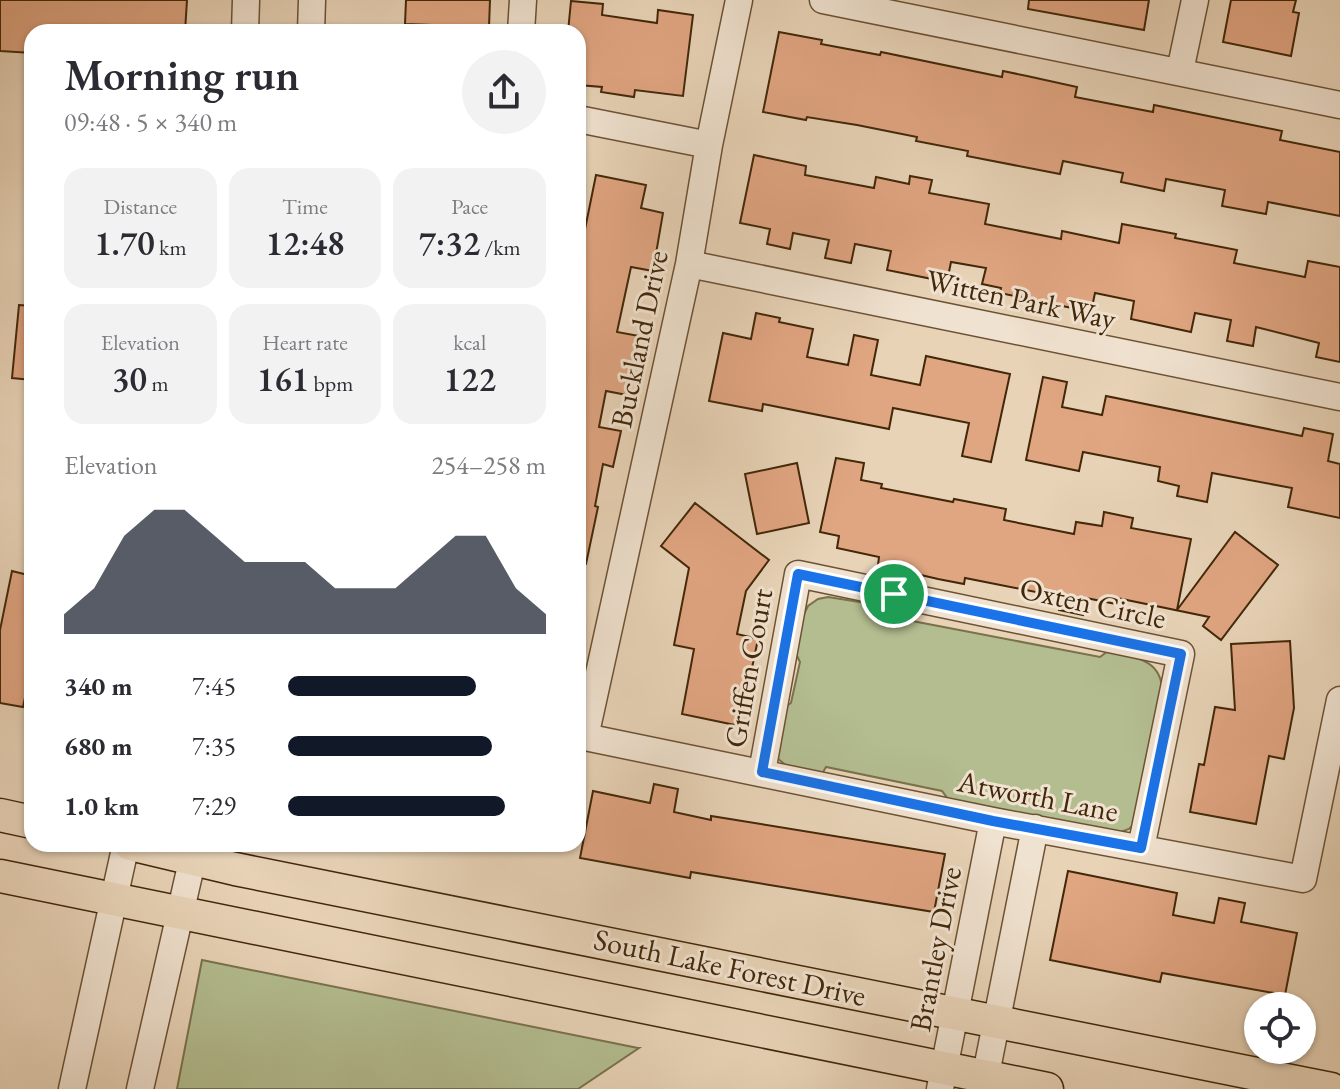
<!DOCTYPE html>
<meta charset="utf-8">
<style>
body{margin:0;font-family:"EB Garamond",serif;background:#f2f2f3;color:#2b2b33;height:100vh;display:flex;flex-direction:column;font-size:30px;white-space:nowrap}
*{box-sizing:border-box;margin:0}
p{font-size:26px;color:#7c7c81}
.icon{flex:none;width:44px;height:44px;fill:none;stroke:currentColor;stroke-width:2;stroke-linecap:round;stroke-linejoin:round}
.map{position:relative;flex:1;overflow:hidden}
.drawer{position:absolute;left:24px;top:24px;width:562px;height:828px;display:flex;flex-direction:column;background:#fff;border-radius:24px;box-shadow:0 2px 6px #0004}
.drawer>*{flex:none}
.controls{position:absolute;left:1244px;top:992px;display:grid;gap:16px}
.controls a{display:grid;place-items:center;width:72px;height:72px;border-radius:50%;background:#fff;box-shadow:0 2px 6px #0004;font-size:40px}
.pin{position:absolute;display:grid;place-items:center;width:68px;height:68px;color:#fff;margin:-34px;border:4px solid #fff;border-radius:50%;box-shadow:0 2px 8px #0007}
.round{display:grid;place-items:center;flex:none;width:84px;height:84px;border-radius:42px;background:#f2f2f3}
.summary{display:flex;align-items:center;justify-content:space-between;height:136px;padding:0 40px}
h1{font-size:44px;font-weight:600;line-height:60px}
.figures{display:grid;grid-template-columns:repeat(3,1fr);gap:12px;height:136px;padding:8px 40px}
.figures div{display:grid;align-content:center;border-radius:20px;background:#f2f2f3;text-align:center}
.figures b{font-size:34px;font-weight:600}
.figures small{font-size:22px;font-weight:400}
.figures p{font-size:22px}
.chart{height:224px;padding:16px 40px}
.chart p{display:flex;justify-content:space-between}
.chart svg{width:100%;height:144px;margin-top:8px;fill:#111827;opacity:.7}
ul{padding:0 40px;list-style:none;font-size:26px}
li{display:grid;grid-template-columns:128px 96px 1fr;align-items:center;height:60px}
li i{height:20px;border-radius:10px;background:#111827}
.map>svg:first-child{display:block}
.green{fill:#b3bd90;stroke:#7a724c;stroke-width:2}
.building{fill:#e0a581;stroke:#422709;stroke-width:2}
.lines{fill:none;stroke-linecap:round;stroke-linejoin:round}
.minor-casing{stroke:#6c5234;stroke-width:29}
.major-casing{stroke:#422709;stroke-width:35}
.minor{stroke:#f0e2d0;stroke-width:26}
.major{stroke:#e8d3b7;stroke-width:32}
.route-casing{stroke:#fff;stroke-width:16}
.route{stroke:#1a73e8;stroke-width:10}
.labels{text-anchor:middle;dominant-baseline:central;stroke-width:6;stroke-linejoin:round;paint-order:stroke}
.street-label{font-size:30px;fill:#422709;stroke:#f0e2d0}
</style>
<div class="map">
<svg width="1340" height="1089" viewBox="0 0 1340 1089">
<rect width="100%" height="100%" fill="#e8d3b7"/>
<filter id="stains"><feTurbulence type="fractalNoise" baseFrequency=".0025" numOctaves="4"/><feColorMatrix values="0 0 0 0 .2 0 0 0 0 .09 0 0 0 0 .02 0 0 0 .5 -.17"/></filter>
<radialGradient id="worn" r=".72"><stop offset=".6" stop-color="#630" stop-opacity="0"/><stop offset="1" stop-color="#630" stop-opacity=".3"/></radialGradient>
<path class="green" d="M828 597 872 604 876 614 1100 657 1108 651C1134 657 1162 659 1162 691L1135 823 1129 829 1118 833 948 799 942 791 826 767 822 774 789 768 776 757 784 708 791 703 800 662 796 654 803 616 808 606 818 599Z
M202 960 638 1048H639L578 1089H177Z"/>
<path class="building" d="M0 0H187L185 32H32V53L0 51Z
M406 0H490L489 27 405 24Z
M1029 0H1149L1144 30 1028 9Z
M1231 0H1296L1293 12 1299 13 1291 56 1223 42Z
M571 1 603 4 602 15 657 23 658 10 693 15 683 96 635 90 634 97 601 92 602 87 578 85V32H568Z
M779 32 822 40 821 44 880 55 881 52 1002 77 1003 71 1027 76 1077 87 1075 97 1153 112 1154 105 1282 131 1280 140 1340 152V216L1268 202 1266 214 1222 206 1225 190 1166 179 1164 191 1121 182 1123 173 1063 161 1060 174 967 156 968 151 916 141 917 137 857 125 807 117 806 120 763 112Z
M754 155 806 166 805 175 874 188 876 177 909 184 910 176 932 180 929 193 989 204 985 224 1061 239 1062 231 1119 243 1122 224 1176 234 1175 238 1237 250 1234 263 1305 277 1308 261 1340 267V362L1316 357 1319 343 1256 327 1253 346 1227 341 1231 320 1195 313 1191 332 1131 319 1134 301 1095 293 1091 312 1000 293 1001 288 982 284 986 268 951 262 947 282 887 270 891 251 855 244 851 263 825 258 829 240 793 233 790 249 767 244 770 229 740 223Z
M596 175 646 185 641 208 663 213 653 271 631 267 617 332 639 336 627 395 606 391 599 427 621 431 613 467 603 464 595 506 598 507 586 564 578 563V233L584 234Z
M19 305 32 306V380L12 378Z
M756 313 780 318 779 322 813 329 807 357 848 365 854 335 878 340 871 375 920 385 926 356 1010 374 991 462 962 456 969 423 893 408 889 429 763 404 762 411 709 401 723 333 751 339Z
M1043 377 1067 382 1062 407 1102 415 1106 396 1302 436 1304 428 1333 434 1328 461 1340 464V518L1288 507 1292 488 1212 473 1207 502 1177 496 1179 486 1158 481 1160 467 1083 452 1079 471 1026 460Z
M836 458 864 463 861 480 882 484 881 488 953 502 954 499 1006 509 1004 520 1074 534 1076 522 1102 526 1104 512 1133 518 1131 528 1191 539 1177 610 1235 532 1278 565 1221 640 1203 626 1209 617 1117 598 1116 604 1086 598 1083 615 1059 610 1061 597 965 578 964 584 938 579 878 565 879 557 837 548 839 536 820 532Z
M797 463 809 523 757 534 745 474Z
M695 503 769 560 746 591 737 634 758 639 740 726 682 714 694 649 674 645 689 568 661 546Z
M12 571 32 576V664L23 707 0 703V630Z
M1290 641 1294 708 1284 759 1269 756 1256 824 1190 812 1199 764 1204 765 1215 707 1235 710 1231 644Z
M654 784 678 789 674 812 711 820V816L945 854 934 912 691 872 690 878 580 858 593 791 650 803Z
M1068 871 1177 893 1173 915 1214 923 1219 898 1245 903 1241 922 1297 933 1285 995 1162 973 1160 982 1050 960Z"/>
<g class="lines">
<g class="minor-casing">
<path id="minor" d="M739 0 709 145 689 264 585 737 993 821 1303 879 1340 700
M823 0 1340 105
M245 32 246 0
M311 32 312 0
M521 32 523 0
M1180 71 1195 0
M578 119 709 145
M689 264 1340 397
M762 772 798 574 1181 654 1141 848
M72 1089 126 844
M140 1089 196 844
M940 1089 993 821
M983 1089 1035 828"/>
</g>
<g class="major-casing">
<path id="major" d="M0 815 32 822
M130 844 235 869 1331 1089
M0 876 1047 1089"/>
</g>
<use href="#minor" class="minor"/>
<use href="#major" class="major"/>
</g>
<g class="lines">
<g class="route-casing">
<path id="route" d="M798 574 1181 654 1141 848 993 821 762 772Z"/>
</g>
<use href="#route" class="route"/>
</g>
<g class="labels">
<g class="street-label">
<text transform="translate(1021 299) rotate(12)">Witten Park Way</text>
<text transform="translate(639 339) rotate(-78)">Buckland Drive</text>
<text transform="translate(1093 603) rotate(12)">Oxten Circle</text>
<text transform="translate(748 668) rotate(-80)">Griffen Court</text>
<text transform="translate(1038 796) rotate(11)">Atworth Lane</text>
<text transform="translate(935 949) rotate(-79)">Brantley Drive</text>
<text transform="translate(730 967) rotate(12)">South Lake Forest Drive</text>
</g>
</g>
<rect width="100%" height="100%" filter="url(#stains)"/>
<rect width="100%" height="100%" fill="url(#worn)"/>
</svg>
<div class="controls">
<a><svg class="icon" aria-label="locate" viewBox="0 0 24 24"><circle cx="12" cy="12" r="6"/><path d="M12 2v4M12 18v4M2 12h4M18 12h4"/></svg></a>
</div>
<div class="pin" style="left:894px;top:594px;background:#1e9e55"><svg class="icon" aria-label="arrive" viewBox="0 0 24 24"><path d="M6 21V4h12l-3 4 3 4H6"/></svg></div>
<section class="drawer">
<div class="summary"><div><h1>Morning run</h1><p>09:48 · 5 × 340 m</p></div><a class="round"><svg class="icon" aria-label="share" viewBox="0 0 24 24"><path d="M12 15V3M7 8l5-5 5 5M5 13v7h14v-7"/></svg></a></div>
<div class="figures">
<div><p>Distance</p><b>1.70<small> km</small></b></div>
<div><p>Time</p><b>12:48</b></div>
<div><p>Pace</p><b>7:32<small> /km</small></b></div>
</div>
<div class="figures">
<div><p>Elevation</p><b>30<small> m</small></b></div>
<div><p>Heart rate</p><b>161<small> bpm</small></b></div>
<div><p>kcal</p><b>122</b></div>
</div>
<div class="chart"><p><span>Elevation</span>254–258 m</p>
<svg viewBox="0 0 160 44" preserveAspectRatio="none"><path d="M0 44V38L10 30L20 14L30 6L40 6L50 14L60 22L70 22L80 22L90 30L100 30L110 30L120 22L130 14L140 14L150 30L160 38V44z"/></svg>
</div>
<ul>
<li><b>340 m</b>7:45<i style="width:73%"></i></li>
<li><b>680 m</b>7:35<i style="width:79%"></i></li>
<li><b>1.0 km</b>7:29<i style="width:84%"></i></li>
</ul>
</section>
</div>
